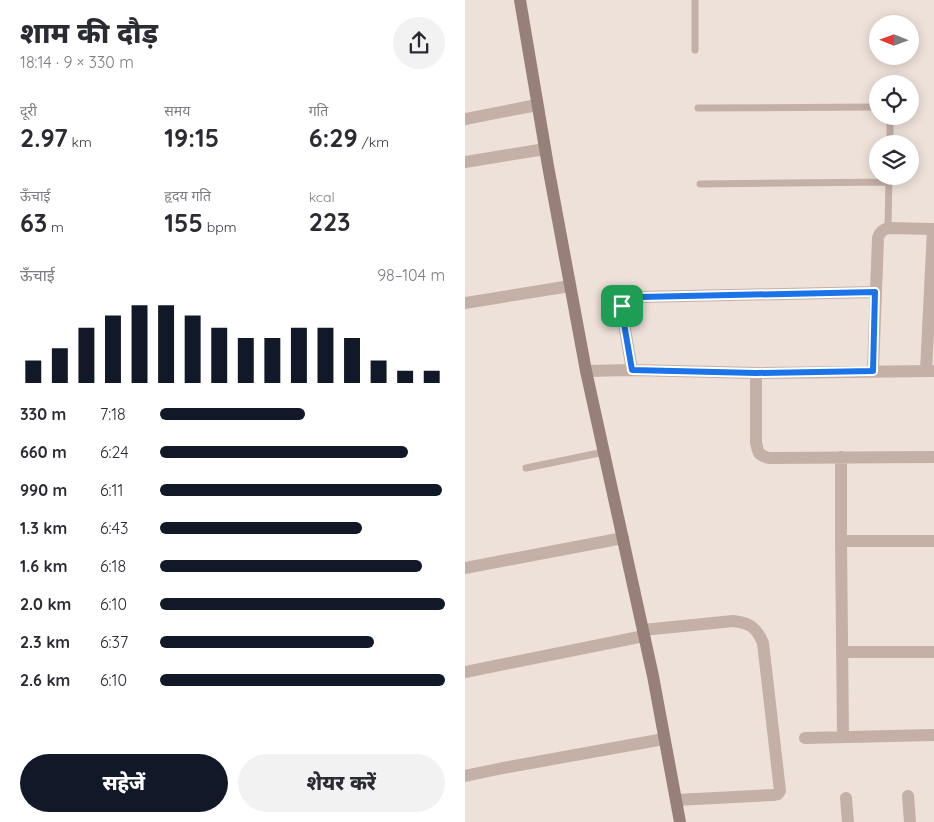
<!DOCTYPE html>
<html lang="hi">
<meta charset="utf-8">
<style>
body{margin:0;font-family:Quicksand,"Noto Sans Devanagari",sans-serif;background:#f2f2f3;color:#2b2b33;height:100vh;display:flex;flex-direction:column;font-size:19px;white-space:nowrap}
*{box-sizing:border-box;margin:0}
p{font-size:16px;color:#7c7c81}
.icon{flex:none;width:28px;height:28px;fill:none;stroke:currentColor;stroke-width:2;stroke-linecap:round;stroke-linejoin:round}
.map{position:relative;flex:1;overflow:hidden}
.drawer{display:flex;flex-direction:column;background:#fff;width:465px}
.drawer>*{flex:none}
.needle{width:32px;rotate:271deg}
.fabs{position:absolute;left:404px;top:15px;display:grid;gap:10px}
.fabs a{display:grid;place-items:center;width:50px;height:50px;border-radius:50%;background:#fff;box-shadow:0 2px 12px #0003;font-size:25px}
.pin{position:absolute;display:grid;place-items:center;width:42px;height:42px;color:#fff;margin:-21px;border-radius:10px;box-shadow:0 2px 8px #0006}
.round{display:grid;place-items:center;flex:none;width:52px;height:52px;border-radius:26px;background:#f2f2f3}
.overview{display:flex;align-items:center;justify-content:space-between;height:85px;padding:0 20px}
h1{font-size:28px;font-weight:800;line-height:38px}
.metrics{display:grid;grid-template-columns:repeat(3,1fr);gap:8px;height:85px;padding:5px 20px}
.metrics div{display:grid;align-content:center}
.metrics b{font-size:25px;font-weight:800}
.metrics small{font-size:14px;font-weight:400}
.metrics p{font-size:14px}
.chart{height:140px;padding:10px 20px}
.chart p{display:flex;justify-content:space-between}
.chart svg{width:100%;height:90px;margin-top:5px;stroke:#111827;stroke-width:6}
.button{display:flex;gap:10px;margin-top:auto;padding:10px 20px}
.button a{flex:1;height:58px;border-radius:30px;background:#111827;color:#fff;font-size:20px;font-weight:800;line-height:58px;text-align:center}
.button a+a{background:#f2f2f3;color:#2b2b33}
ul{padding:0 20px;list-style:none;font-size:16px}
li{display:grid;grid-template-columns:80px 60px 1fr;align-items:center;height:38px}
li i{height:12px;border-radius:6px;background:#111827}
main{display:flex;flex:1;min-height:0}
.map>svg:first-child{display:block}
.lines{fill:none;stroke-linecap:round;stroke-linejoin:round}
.lane{stroke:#c4b0a7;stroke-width:7}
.street{stroke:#c4b0a7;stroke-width:12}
.secondary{stroke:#978079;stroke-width:12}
.route-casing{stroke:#fff;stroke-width:10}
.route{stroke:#1a73e8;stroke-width:6}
</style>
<main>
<section class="drawer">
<div class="overview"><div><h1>शाम की दौड़</h1><p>18:14 · 9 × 330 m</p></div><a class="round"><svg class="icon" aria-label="share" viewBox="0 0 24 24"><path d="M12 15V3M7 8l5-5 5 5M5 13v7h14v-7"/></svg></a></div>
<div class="metrics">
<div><p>दूरी</p><b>2.97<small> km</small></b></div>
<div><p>समय</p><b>19:15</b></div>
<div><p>गति</p><b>6:29<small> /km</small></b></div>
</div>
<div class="metrics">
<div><p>ऊँचाई</p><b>63<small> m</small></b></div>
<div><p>हृदय गति</p><b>155<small> bpm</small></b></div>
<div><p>kcal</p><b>223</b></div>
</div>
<div class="chart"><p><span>ऊँचाई</span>98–104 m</p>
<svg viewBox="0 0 160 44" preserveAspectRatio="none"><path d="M5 44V33M15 44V27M25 44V17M35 44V11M45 44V6M55 44V6M65 44V11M75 44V17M85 44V22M95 44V22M105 44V17M115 44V17M125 44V22M135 44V33M145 44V38M155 44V38"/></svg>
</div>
<ul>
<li><b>330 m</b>7:18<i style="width:51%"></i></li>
<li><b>660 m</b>6:24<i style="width:87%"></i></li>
<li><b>990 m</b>6:11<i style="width:99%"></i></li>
<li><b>1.3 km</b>6:43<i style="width:71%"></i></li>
<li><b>1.6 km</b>6:18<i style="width:92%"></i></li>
<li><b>2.0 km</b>6:10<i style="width:100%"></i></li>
<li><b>2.3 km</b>6:37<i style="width:75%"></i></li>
<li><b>2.6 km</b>6:10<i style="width:100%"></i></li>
</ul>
<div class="button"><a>सहेजें</a><a>शेयर करें</a></div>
</section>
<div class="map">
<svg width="469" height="822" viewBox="0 0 469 822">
<rect width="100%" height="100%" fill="#eee1da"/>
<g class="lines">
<path class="lane" d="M230 50V0
M233 108 412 107
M425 144V116
M235 184 424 182
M423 228 424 176
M61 468 139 452"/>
<path class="street" d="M0 119 72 105
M0 162 80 149
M0 303 105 286
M167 370 157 312C158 300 164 299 175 297L411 292
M121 371 167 370 291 373 469 371
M408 371 413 238C415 232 417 230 423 228L469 229
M461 371 468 229
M291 373V442C293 453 293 455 304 458L469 457
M376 457V541
M0 568 158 538
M178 630 268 621C285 623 291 627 298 643L315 791 313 794 308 795 211 800
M377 652H469
M0 672 179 636
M378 737 376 541H469
M340 738 469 735
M0 776 38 768 199 739
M443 796 445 822
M381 798 383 822"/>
<path class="secondary" d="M55 0 83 166 121 371 188 676 215 822"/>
</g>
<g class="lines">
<g class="route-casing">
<path id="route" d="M410 292 408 371 291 373 167 370 157 312C158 301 164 299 175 297Z"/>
</g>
<use href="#route" class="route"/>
</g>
</svg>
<div class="fabs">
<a><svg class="needle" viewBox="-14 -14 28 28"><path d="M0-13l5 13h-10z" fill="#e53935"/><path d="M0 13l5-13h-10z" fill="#7c7c81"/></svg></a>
<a><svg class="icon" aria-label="locate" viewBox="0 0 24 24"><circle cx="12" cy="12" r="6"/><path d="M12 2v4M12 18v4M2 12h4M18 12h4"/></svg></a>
<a><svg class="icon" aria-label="layers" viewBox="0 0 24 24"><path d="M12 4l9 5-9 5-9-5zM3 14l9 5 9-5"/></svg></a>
</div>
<div class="pin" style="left:157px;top:306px;background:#1e9e55"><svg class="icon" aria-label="arrive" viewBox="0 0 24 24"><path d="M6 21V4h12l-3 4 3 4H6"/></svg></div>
</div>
</main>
